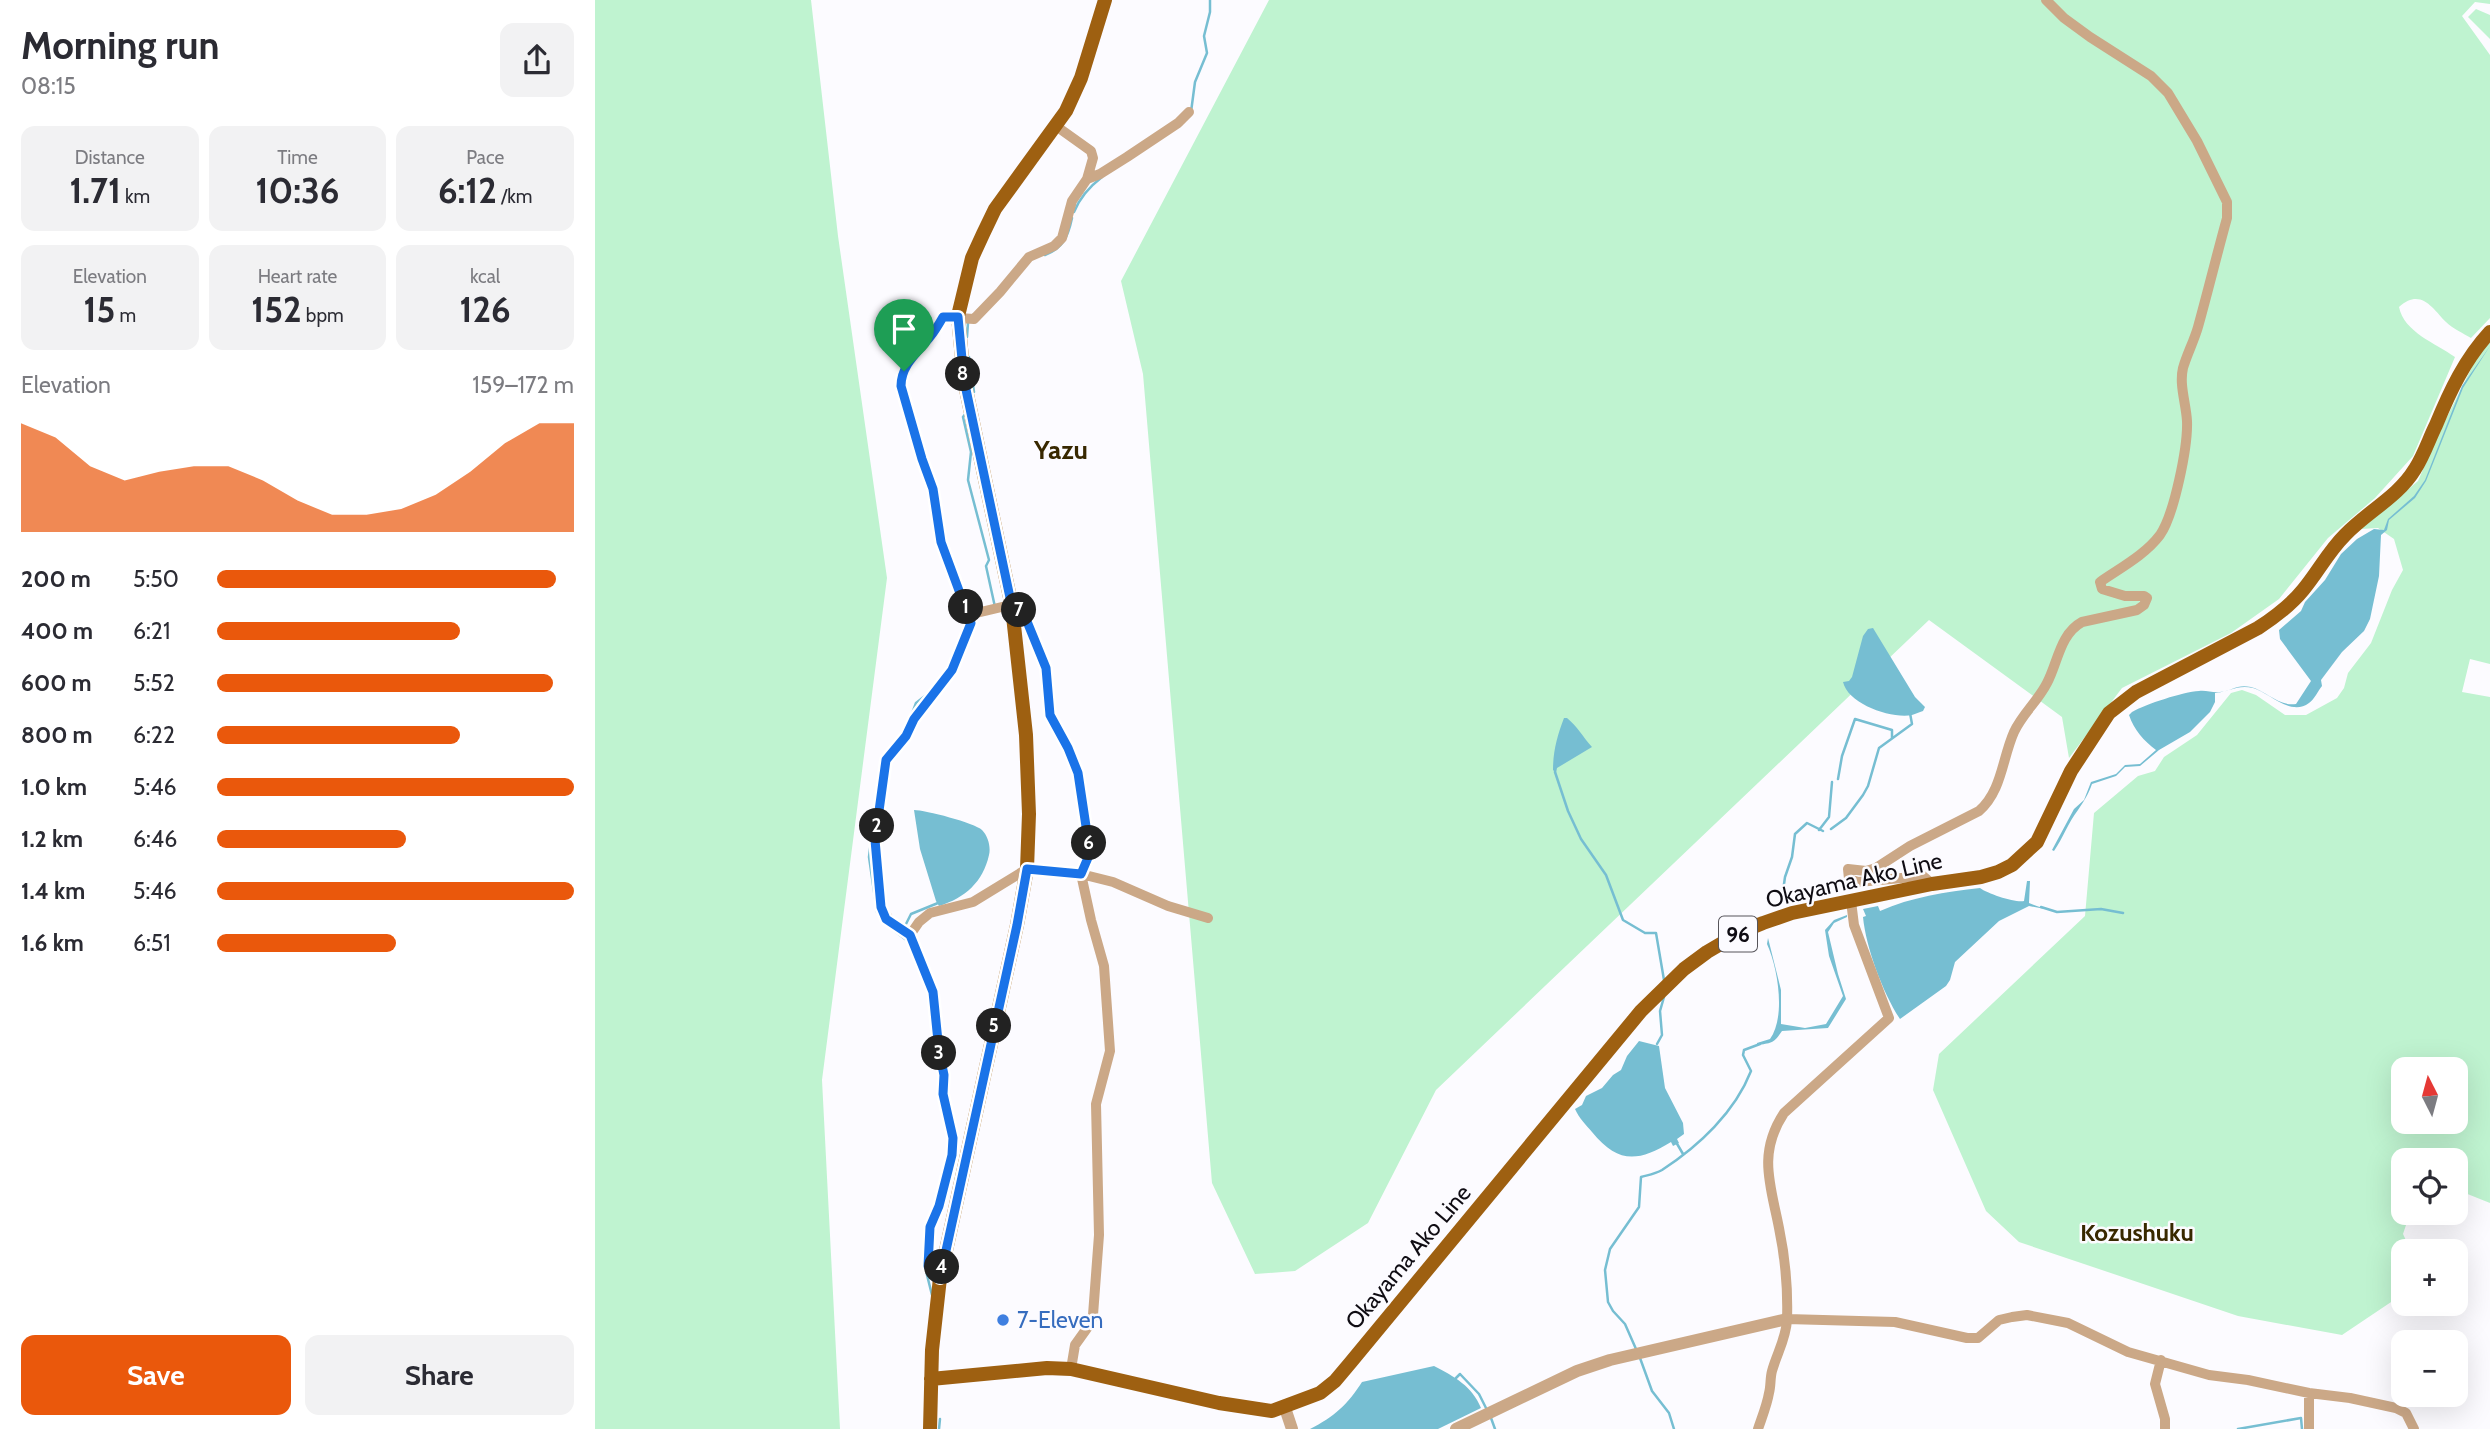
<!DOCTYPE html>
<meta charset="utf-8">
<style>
body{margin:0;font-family:Cabin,sans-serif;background:#f2f2f3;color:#2b2b33;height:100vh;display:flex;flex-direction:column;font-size:26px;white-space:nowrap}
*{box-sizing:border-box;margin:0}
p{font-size:23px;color:#7c7c81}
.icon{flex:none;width:38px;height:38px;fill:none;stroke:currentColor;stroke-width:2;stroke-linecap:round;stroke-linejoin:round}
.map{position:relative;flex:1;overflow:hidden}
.details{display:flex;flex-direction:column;background:#fff;width:595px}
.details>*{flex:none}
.needle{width:46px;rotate:354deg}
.buttons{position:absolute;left:1796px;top:1057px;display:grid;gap:14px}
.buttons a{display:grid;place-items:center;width:77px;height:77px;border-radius:14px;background:#fff;box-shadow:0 7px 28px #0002;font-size:35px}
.pin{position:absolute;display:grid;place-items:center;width:60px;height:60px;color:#fff;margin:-72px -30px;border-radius:50% 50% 50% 0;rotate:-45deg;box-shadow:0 0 7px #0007}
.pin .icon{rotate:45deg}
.km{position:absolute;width:35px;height:35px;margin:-18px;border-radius:50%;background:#222;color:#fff;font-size:19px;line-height:35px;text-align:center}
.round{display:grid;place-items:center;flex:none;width:74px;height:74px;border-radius:14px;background:#f2f2f3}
.summary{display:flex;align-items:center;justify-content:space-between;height:119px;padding:0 21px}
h1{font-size:38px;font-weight:700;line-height:52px}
.figures{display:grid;grid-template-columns:repeat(3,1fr);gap:10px;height:119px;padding:7px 21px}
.figures div{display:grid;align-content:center;border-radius:14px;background:#f2f2f3;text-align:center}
.figures b{font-size:35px;font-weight:700}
.figures small{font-size:19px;font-weight:400}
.figures p{font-size:19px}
.chart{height:196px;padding:14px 21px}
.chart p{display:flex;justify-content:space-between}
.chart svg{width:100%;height:126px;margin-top:7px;fill:#ea580c;opacity:.7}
.cta{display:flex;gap:14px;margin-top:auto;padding:14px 21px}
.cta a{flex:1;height:80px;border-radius:14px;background:#ea580c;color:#fff;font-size:28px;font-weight:700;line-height:80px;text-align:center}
.cta a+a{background:#f2f2f3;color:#2b2b33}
ul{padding:0 21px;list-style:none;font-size:23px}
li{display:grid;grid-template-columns:112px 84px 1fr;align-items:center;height:52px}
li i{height:18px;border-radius:9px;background:#ea580c}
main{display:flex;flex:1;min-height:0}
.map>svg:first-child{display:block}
.green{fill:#bff3d0;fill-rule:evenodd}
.water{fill:#76bed2}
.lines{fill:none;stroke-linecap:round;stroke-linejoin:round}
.stream{stroke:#76bed2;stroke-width:2.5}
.minor{stroke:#cba887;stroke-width:10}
.tertiary{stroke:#cba887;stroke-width:12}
.primary{stroke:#9e6011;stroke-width:14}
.route-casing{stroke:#fff;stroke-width:14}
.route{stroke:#1a73e8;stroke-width:9}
.shop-dot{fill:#3f7fe0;stroke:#fcfbff;stroke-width:2.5}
.labels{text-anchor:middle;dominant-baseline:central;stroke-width:5;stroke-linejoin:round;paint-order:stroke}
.shield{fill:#fcfbff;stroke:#56545a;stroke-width:2}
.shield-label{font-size:21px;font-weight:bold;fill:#0f0c13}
.street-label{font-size:23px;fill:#0f0c13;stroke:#fcfbff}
.shop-label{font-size:23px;fill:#366cbe;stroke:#fcfbff;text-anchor:start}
.neighbourhood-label{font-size:24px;font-weight:bold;fill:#382800;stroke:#fcfbff}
.quarter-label{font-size:26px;font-weight:bold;fill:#382800;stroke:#fcfbff}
</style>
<main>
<section class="details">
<div class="summary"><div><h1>Morning run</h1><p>08:15</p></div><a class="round"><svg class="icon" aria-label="share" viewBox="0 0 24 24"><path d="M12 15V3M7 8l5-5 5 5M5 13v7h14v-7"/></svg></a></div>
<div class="figures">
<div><p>Distance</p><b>1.71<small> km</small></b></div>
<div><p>Time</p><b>10:36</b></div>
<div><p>Pace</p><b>6:12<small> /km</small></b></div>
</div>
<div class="figures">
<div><p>Elevation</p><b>15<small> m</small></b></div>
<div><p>Heart rate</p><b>152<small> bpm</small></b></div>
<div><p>kcal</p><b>126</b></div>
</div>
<div class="chart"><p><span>Elevation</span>159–172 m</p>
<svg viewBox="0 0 160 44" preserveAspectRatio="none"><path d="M0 44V6L10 11L20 21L30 26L40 23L50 21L60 21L70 26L80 33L90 38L100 38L110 36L120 31L130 23L140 13L150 6L160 6V44z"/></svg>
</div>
<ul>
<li><b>200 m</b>5:50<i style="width:95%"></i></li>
<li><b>400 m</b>6:21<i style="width:68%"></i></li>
<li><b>600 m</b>5:52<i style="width:94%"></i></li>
<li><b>800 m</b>6:22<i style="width:68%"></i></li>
<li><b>1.0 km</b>5:46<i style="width:100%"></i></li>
<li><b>1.2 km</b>6:46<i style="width:53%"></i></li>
<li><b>1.4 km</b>5:46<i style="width:100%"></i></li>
<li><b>1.6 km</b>6:51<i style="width:50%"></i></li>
</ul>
<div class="cta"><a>Save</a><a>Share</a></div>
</section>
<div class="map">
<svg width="1895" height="1429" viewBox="0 0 1895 1429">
<rect width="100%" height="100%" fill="#fcfbff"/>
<path class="green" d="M0 0H216L243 236 292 578 227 1080 245 1429H0Z
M674 0H1895V4L1880 2 1867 16 1895 55V318L1876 338C1868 333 1858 329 1851 322 1838 309 1826 287 1804 307 1809 332 1840 343 1860 357L1818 456 1780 498 1733 538 1684 599 1636 633 1527 688 1474 758 1467 717 1334 620 841 1090 773 1223 700 1271 660 1274 617 1183 548 374 526 281Z
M1881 9 1895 15V39L1873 17Z
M1895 342V664L1875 659 1867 692 1895 697V1203L1860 1189V1160H1808V1213H1815L1808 1234 1816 1251H1808V1294L1747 1335 1643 1316 1424 1242 1391 1211 1338 1090 1344 1054 1490 916 1499 813 1543 776 1560 771 1569 757 1602 735 1636 693 1647 690 1661 695 1690 715H1711L1742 698 1749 688 1753 673 1776 643 1797 590 1808 570 1799 539 1783 528 1766 529 1823 481 1842 437 1885 351ZM1808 1069H1860V1122H1808Z"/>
<path class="water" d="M1895 346 1868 388 1831 481 1820 498 1794 520 1792 530 1786 535 1784 576 1775 619 1769 631 1747 652 1726 680 1727 686C1723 691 1719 700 1714 703 1696 717 1675 693 1658 688 1643 684 1634 692 1620 693V702L1615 712 1595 732 1564 750 1545 766 1530 767 1521 776 1497 784C1493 795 1489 801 1483 810 1473 823 1468 838 1459 851L1457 850 1479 809 1489 800 1496 782 1521 774 1530 765 1545 764 1561 750C1549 741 1539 730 1534 715L1537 712C1551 704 1588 692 1604 691 1611 690 1618 693 1625 692 1638 691 1641 684 1656 687 1671 691 1685 707 1701 704L1716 681 1685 639 1684 630 1706 611 1710 602 1730 580 1746 554 1762 539 1779 529 1789 530 1793 519 1819 496 1830 480 1867 386Z
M1278 628 1320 697 1330 707 1328 711C1324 712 1321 714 1317 715 1296 719 1253 704 1248 682L1254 681 1257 677 1268 636 1273 629Z
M969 718H972C982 726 988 737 997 747L962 768 961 773 958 770C958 752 962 736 969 718Z
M319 810C330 810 380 823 387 830 393 836 396 847 394 855 388 882 370 898 344 906L341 901 325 849Z
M1432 881H1435L1434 903 1450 909 1434 906 1404 921 1360 962 1355 980 1351 986 1305 1019C1288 993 1271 948 1268 917L1271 916 1268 909 1283 906 1285 911C1316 897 1351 892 1385 888 1393 894 1421 903 1429 901Z
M1252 915V917L1239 923 1233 932 1243 974 1251 999 1233 1028 1187 1031C1179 1043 1177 1043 1162 1045V1043L1175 1039C1191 1017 1183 968 1172 944L1173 938 1186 990V1024L1210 1028 1231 1024 1248 996 1234 956 1230 930 1239 920Z
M1044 1041 1064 1046 1070 1088 1088 1123 1089 1134 1082 1139 1084 1143 1078 1146 1076 1142C1043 1162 1023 1164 997 1132 991 1125 984 1118 980 1109L987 1105 991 1096 1007 1088 1018 1075 1026 1070 1032 1056Z
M839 1366C860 1377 877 1386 886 1408L843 1429H715C739 1417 753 1404 767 1382Z"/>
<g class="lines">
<path class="stream" d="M596 112 600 82 612 53 609 36 615 12V0
M479 212C485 197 494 187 507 177
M450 255C468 248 473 237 477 218
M372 337 373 323
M374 357 379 392
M371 413 368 417 376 452 373 480 394 560 391 566 400 607
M315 719 321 703 335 692
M960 772 973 811 986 839 1011 875 1028 920 1050 933H1061L1069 980
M1243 779 1247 756 1260 719 1297 730V738
M1236 829 1251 818 1268 795 1273 786 1284 748 1317 724 1315 713
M1224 830 1234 817 1237 782
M276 841 274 857 282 912 292 925
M1187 898 1190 877 1197 857 1200 834 1212 823 1228 831
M1446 907 1462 912 1506 909 1528 913
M311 924 316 914 343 903
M297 929 314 942
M1062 1044 1067 1035 1065 1011 1069 997
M1081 1142 1088 1154
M330 1267 337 1295
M1041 1349 1030 1324 1018 1311 1013 1302 1010 1270 1015 1249 1044 1207 1046 1177C1053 1175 1060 1174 1067 1170 1104 1146 1140 1112 1156 1071L1148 1055 1149 1050 1165 1044
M1045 1358 1057 1391 1074 1413 1079 1429
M861 1378 865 1374 884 1394 892 1410
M896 1418 900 1429
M344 1429 345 1419
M1643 1429 1706 1418 1707 1429"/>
<path class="minor" d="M461 126 496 151 498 158 492 179
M373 615 411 606 424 610 431 619 451 668 455 715 473 748 483 773 487 792 495 853 486 874 496 920 509 966 515 1051 501 1104 504 1235 498 1315 495 1324 480 1345 476 1369
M1337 884 1328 876 1263 882 1254 879 1253 869 1271 871 1281 868 1315 846 1384 811C1407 791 1407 759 1419 732 1427 714 1443 701 1452 683 1463 662 1465 634 1487 622L1542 610 1549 605 1552 598 1549 596H1530L1507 589 1505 582C1525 568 1550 555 1565 535 1579 515 1593 447 1592 421 1591 403 1584 385 1588 368 1592 354 1599 341 1603 327 1613 291 1622 254 1632 218V202L1602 141 1573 93 1556 76 1495 37 1469 18 1451 0
M315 935 324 922 335 913 378 902 432 869 486 874 518 882 573 906 613 918
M345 1278 333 1266 335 1227 344 1206 357 1155 358 1138 348 1094 349 1075 344 1051 338 992 315 935 297 924 286 907 280 840 291 759 311 736 319 719 357 670 376 623 346 542 338 489 327 459 306 386 307 377 313 364 336 336 348 317 379 319 405 292 434 257 459 246 467 238 477 201 492 179 505 174 532 157 583 123 594 112
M1192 1319 1300 1322 1372 1338H1383L1404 1320 1417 1317 1432 1315 1473 1323 1533 1352 1614 1375 1653 1380 1714 1393 1755 1398 1801 1408 1811 1413 1819 1429
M1566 1360 1560 1384 1570 1419V1429
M1163 1429C1167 1417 1172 1405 1174 1393 1176 1386 1175 1378 1177 1371 1182 1353 1191 1339 1192 1320 1193 1291 1190 1257 1184 1228 1176 1186 1162 1154 1189 1113L1294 1018 1259 925 1256 901
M1714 1429V1393"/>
<path class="tertiary" d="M690 1408 697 1429
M861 1429 982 1371 1015 1360 1192 1319"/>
<path class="primary" d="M336 1379 452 1368 476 1369 624 1403 677 1411 725 1393 740 1381 756 1362 1046 1011 1089 969 1112 952 1146 932 1168 923 1197 913 1337 884 1386 877 1403 872 1417 865 1442 842 1476 771 1514 713 1541 692 1663 628C1680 617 1695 606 1708 590 1723 572 1733 552 1750 535 1773 511 1803 497 1820 469 1829 455 1834 439 1841 425 1855 391 1870 359 1895 332
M335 1429 337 1350 345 1278 422 925 432 869 434 814 431 735 417 607 369 380 363 316 377 258 388 234 400 209 471 111 486 78 510 0"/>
</g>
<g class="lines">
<g class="route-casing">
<path id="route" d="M348 317H363L369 380 417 607 424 610 431 619 451 668 455 715 473 748 483 773 495 853 486 874 432 869 422 925 345 1278 333 1266 335 1227 344 1206 357 1155 358 1138 348 1094 349 1075 344 1051 338 992 315 935 291 919 286 907 280 840 291 760 311 736 319 719 357 670 376 623 346 542 338 489 327 459 306 386C306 365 323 352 335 337 340 331 344 324 348 317Z"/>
</g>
<use href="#route" class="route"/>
</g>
<circle class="shop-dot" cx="408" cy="1320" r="7"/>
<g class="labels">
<rect class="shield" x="1124" y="916.5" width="38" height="35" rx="5"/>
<g class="shield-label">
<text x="1143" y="934">96</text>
</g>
<g class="street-label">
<text transform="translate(1259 880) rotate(-13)">Okayama Ako Line</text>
<text transform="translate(813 1257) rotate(-50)">Okayama Ako Line</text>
</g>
<g class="shop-label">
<text x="422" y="1320">7-Eleven</text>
</g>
<g class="neighbourhood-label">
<text x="1542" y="1232">Kozushuku</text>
</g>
<g class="quarter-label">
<text x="466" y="450">Yazu</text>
</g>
</g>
</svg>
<div class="buttons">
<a><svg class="needle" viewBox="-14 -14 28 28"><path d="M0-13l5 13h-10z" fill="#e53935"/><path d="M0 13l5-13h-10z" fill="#7c7c81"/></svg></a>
<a><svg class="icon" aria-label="locate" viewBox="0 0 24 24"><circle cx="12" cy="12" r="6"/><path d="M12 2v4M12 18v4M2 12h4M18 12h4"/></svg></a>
<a>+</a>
<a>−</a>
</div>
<div class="pin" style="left:309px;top:371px;background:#1e9e55"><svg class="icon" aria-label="arrive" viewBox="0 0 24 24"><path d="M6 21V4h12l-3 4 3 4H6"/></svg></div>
<b class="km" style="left:371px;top:607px">1</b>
<b class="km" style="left:282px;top:826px">2</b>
<b class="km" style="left:344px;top:1053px">3</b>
<b class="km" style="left:347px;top:1267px">4</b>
<b class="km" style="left:399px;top:1026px">5</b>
<b class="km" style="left:494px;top:843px">6</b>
<b class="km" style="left:424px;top:610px">7</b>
<b class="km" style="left:368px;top:374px">8</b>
</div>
</main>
